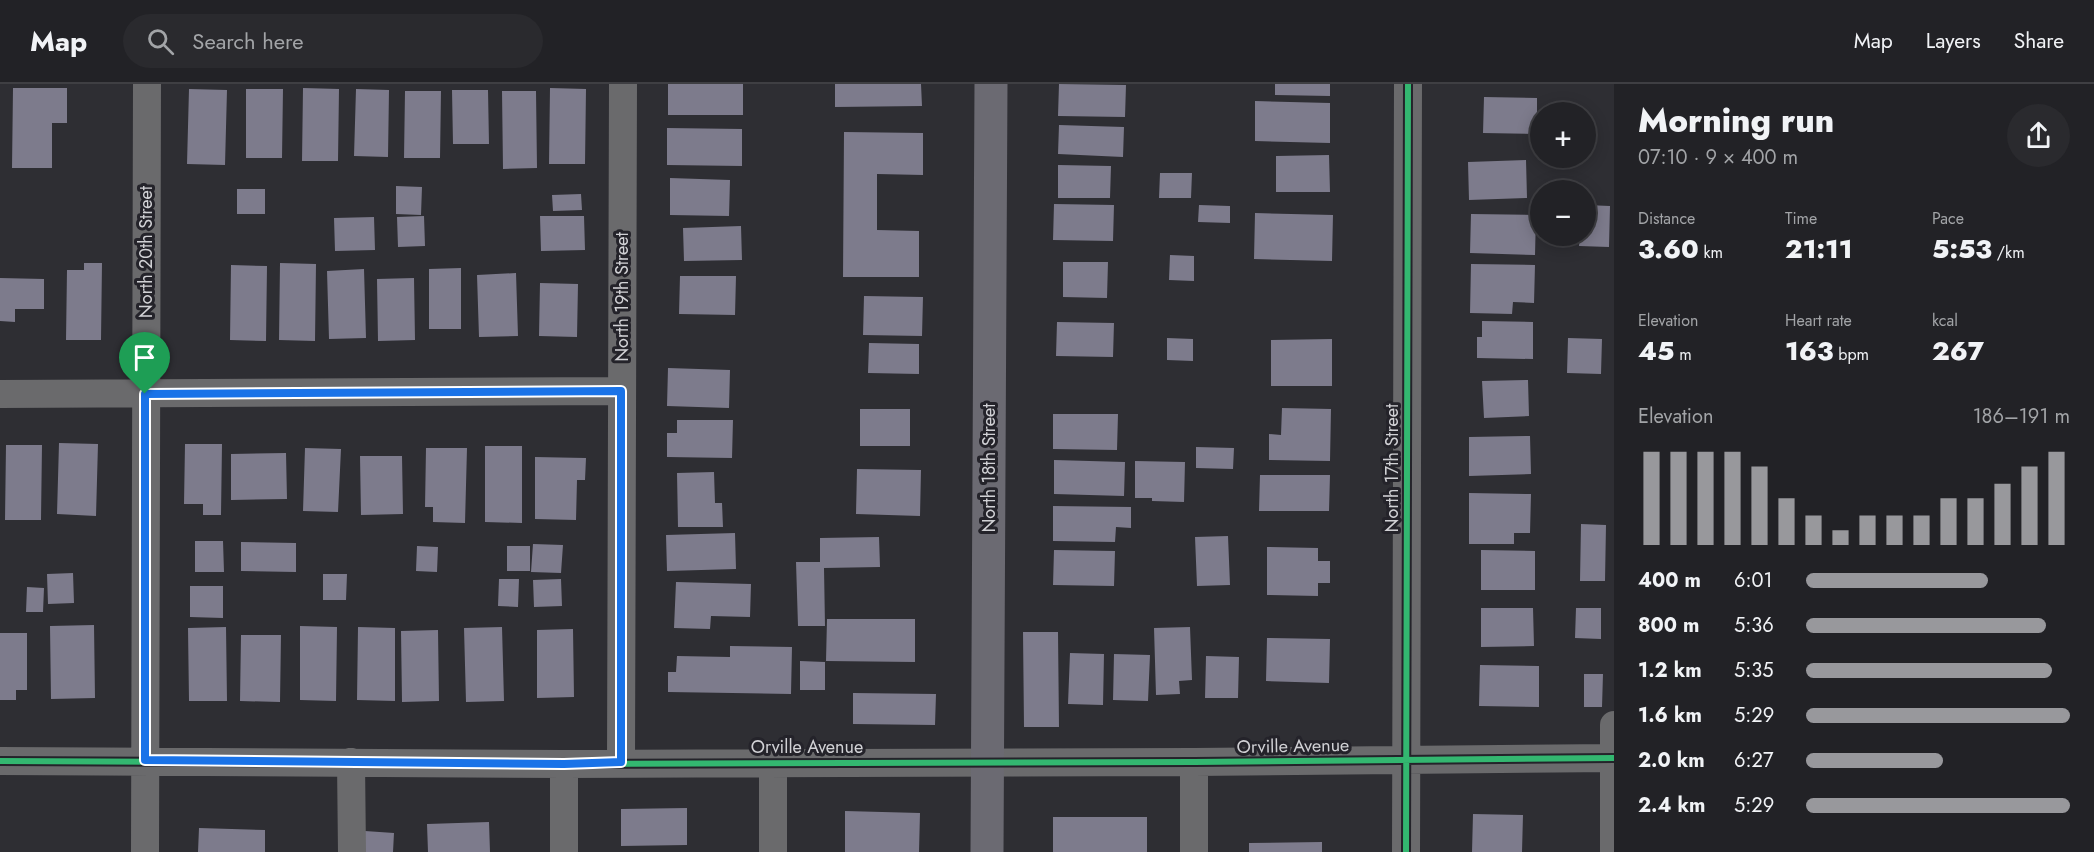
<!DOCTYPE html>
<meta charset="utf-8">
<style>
body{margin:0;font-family:Jost,sans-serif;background:#2a2a2e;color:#f1f3f6;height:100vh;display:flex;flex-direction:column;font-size:22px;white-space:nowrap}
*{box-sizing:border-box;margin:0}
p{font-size:20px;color:#a2a4a7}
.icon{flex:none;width:33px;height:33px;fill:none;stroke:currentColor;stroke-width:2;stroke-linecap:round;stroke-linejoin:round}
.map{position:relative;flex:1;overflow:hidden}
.drawer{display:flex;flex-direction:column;background:#222226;width:480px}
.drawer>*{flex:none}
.tools{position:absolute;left:1530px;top:18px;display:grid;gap:12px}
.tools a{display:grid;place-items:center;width:66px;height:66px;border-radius:50%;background:#222226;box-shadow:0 3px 15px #0003,0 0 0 2px #3f3f43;font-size:30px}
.pin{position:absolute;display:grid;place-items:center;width:51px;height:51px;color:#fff;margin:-62px -26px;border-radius:50% 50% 50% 0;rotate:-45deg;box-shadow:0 0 6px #0007}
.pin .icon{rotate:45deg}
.round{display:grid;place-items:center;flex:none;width:63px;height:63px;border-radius:32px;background:#2a2a2e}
.headline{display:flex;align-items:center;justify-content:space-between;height:102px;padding:0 24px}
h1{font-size:33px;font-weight:800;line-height:45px}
.figures{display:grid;grid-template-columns:repeat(3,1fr);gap:9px;height:102px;padding:6px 24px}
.figures div{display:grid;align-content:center}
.figures b{font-size:26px;font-weight:800}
.figures small{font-size:16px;font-weight:400}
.figures p{font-size:16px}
.chart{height:168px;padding:12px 24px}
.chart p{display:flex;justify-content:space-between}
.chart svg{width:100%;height:108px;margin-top:6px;stroke:#98989c;stroke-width:6}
ul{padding:0 24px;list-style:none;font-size:20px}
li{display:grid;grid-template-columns:96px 72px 1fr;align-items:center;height:45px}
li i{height:15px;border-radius:8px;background:#98989c}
header{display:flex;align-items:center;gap:36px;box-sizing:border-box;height:84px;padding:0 30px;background:#222226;border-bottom:2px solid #3f3f43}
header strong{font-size:28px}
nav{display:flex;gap:33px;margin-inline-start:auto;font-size:21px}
.search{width:420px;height:54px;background:#2a2a2e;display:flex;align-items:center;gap:15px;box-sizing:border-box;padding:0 21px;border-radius:33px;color:#a2a4a7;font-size:22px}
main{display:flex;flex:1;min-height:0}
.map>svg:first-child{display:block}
.building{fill:#7d7b8c}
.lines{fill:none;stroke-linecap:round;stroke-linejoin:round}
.minor{stroke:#6a6a6c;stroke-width:28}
.major{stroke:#6b6a72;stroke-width:33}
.cycleway-casing{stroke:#24232a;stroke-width:10}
.cycleway{stroke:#33b770;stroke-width:6}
.route-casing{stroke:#fff;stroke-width:12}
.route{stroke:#1a73e8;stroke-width:8}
.labels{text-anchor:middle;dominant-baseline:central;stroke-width:6;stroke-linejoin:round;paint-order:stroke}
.street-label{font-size:18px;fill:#d1d1d5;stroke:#24232a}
</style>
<header>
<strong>Map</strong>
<div class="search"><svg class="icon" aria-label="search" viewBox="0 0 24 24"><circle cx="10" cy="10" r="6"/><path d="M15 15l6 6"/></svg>Search here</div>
<nav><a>Map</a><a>Layers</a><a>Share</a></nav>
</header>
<main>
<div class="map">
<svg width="1614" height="768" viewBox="0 0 1614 768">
<rect width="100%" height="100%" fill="#2e2e33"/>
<path class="building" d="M668 0H743V31H668Z
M835 0H921L922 22 835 23Z
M1059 0 1126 1 1125 33 1058 32Z
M1275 0H1330V12L1275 11Z
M13 4H67V39H52V84H12Z
M303 4 339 5 338 77H302Z
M550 4 586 5 585 80H549Z
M189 5 227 6 225 81 187 80Z
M246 5H283L282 74H246Z
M356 5 389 6 388 73 354 72Z
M452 6H488L489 60H453Z
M405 7H441L440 74H404Z
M502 7H536L537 84 503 85Z
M1484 13 1537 14V50L1483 49Z
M1255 17 1330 19V59L1255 57Z
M1059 41 1124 43 1123 73 1058 70Z
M667 44 742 45V82L667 81Z
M844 48 923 49V91L877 90V146L919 147V193H843Z
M1329 71 1330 108H1276V72Z
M1526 76 1527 114 1469 116 1468 78Z
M1058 81 1111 82 1110 114H1058Z
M1160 89H1192L1191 114H1159Z
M670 94 730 96 729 132 670 131Z
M396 102 422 103 421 131 396 130Z
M237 105H265V130H237Z
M581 110 582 126 553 127 552 111Z
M1054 120 1114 121 1113 157 1053 156Z
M1199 121 1230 122V139L1198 138Z
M1586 121 1610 122 1609 163 1579 162 1580 152H1586Z
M1255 129 1333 131 1332 177 1254 175Z
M1471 130 1536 131 1535 171 1470 169Z
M424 132 425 162 398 163 397 133Z
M540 132H584L585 166 541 167Z
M374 133 375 166 335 167 334 134Z
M741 142 742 176 684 177 683 144Z
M1170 171 1194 172V197L1169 196Z
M1063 178H1108L1107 214 1063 213Z
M84 179H102L101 256H66L67 186H84Z
M280 179 316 180 315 257 279 256Z
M1471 180 1535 181 1534 219 1513 218 1512 230 1470 229Z
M231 181 267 182 266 257 230 256Z
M461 184V245H429V185Z
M364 185 366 254 329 255 327 187Z
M516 189 518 252 479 253 477 191Z
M680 192H736L735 231 679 230Z
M0 194 44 195V225H15V238L0 237Z
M414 194 415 256 378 257 377 195Z
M540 199 578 200 577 253 539 252Z
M864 212 923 213 922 252 863 251Z
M1482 237 1533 238V275L1477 274V253H1482Z
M1057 238 1114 239 1113 273 1056 272Z
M1167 254 1193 255V277L1167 276Z
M1568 254 1602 255 1601 290 1567 289Z
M1332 255V302H1271V256Z
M869 259 919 260V290L868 289Z
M668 284 730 286 729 324 667 322Z
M1528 296 1529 332 1484 334 1482 297Z
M1282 324 1331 325 1330 377 1269 376V350L1281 351Z
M860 325H910V362H860Z
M1053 330H1118L1117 366 1053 365Z
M677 336H733L732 374 667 373V349H677Z
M1530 352 1531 390 1469 392V353Z
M59 359 98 360 96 432 57 430Z
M185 360H222L221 431H203V420H184Z
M6 361H42L41 436H5Z
M485 362H522V439L485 438Z
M1196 363 1234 364 1233 385 1196 384Z
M305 364 341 365 338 428 303 427Z
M426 364H467L465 439 433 438V423H425Z
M286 369 287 415 231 416V370Z
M360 372H402L403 430 361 431Z
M535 373 586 374 585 396H577L576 436 535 435Z
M1054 376 1125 378 1124 412 1054 410Z
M1135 377 1185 378 1184 418 1152 417V414H1135Z
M857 385 921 386 920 432 856 430Z
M714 388 715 419H722L723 443H678L677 389Z
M1260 391H1330L1329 427H1259Z
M1469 409 1531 410 1530 449H1514V460H1469Z
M1053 422 1131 423V444L1116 443 1115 458 1053 457Z
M1581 440 1606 441 1605 497H1580Z
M735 449 736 485 667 487 666 451Z
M1228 452 1230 501 1197 502 1195 453Z
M879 453 880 483 824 484 825 542H798L796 478H820V454Z
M195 457H223L224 488H195Z
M241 458 296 459V488L241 487Z
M533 460 563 461 561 489 531 488Z
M417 462 438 463 437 488 416 487Z
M507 462H530V487H507Z
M1267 463 1318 464V477H1330V499H1318V512L1267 511Z
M1054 466 1115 467 1114 502 1053 501Z
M1481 466 1535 467V506H1481Z
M73 489 74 519 48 520 47 490Z
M323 490H347L346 516H323Z
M499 495H519L518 523 498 522Z
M561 495 562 522 534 523 533 496Z
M676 498 751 500 750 533 711 532 710 545 674 544Z
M190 502H223V534L190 533Z
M27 503 44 504 43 528H26Z
M1481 524H1533L1534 562 1481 563Z
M1576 524H1601V555L1575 554Z
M827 535H915V578L826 577Z
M94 541 95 614 51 615 50 542Z
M300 542 337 543 336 617 300 616Z
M226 543 227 617H189L188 544Z
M358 543 395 544V617L357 616Z
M502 543 504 617 466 618 464 544Z
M1190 543 1192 596 1179 597 1180 610 1156 611 1154 544Z
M573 545 574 613 537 614V546Z
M438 546 439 617 402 618 401 547Z
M1023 548H1058L1059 643H1024Z
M0 549H27V606H16V616H0Z
M241 551H281L280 618 240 617Z
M1267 554 1330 555 1329 599 1266 597Z
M730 562 792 563 791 610 668 608V588H676L677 572 730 573Z
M1070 569 1104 570 1103 621 1068 620Z
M1114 570 1150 571 1148 617 1113 616Z
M1206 572 1239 573 1238 614H1205Z
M800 577 825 578V606H800Z
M1480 581 1539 582V623L1479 622Z
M1584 590H1603L1602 623H1584Z
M853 609 936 610 935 641 853 640Z
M687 724V761L621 762V725Z
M845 727 920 729 919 768H845Z
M1473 730 1523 731 1522 768H1472Z
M1053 733H1147V768H1053Z
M489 738 490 768H428L427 740Z
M199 744 265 746V768H198Z
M365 747 394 749 393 768H364Z
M1322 758V768H1249V759Z"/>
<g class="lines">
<path class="minor" d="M0 310 621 307
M0 677 564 680 1194 678 1614 674
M351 678 352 768
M621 678 623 0
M773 678V768
M1194 678V768
M145 768 147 0
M564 768V680
M1406 768 1408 0
M1614 768V641"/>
<path class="major" d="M987 768 991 0"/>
<g class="cycleway-casing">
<path id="cycleway" d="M0 677 564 680 1194 678 1614 674
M1406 768 1408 0"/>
</g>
<use href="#cycleway" class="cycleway"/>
</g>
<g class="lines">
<g class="route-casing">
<path id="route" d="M621 307V678L564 680 145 676V310Z"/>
</g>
<use href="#route" class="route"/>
</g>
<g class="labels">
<g class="street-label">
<text transform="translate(146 168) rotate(-90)">North 20th Street</text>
<text transform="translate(622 213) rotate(-90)">North 19th Street</text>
<text transform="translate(989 384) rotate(-90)">North 18th Street</text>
<text transform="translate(1392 384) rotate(-90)">North 17th Street</text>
<text transform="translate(1293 662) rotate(-1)">Orville Avenue</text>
<text x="807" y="663">Orville Avenue</text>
</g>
</g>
</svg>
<div class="tools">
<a>+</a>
<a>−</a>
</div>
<div class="pin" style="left:145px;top:310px;background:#1e9e55"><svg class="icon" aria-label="arrive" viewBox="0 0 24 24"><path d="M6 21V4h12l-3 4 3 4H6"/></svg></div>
</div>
<section class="drawer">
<div class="headline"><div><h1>Morning run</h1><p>07:10 · 9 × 400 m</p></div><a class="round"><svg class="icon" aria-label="share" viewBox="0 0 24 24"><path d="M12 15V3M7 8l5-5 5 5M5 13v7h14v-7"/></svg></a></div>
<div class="figures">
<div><p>Distance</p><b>3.60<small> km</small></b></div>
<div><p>Time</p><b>21:11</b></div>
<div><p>Pace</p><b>5:53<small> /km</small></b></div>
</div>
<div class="figures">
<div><p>Elevation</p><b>45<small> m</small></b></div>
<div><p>Heart rate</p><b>163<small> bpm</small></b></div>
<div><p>kcal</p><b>267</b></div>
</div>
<div class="chart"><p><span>Elevation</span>186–191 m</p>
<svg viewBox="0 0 160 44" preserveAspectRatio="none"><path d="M5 44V6M15 44V6M25 44V6M35 44V6M45 44V12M55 44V25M65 44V32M75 44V38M85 44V32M95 44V32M105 44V32M115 44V25M125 44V25M135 44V19M145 44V12M155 44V6"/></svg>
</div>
<ul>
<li><b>400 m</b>6:01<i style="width:69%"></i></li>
<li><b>800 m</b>5:36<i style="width:91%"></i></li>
<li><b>1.2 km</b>5:35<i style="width:93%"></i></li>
<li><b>1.6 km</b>5:29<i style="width:100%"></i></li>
<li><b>2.0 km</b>6:27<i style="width:52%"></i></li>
<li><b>2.4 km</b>5:29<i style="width:100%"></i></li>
</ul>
</section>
</main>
